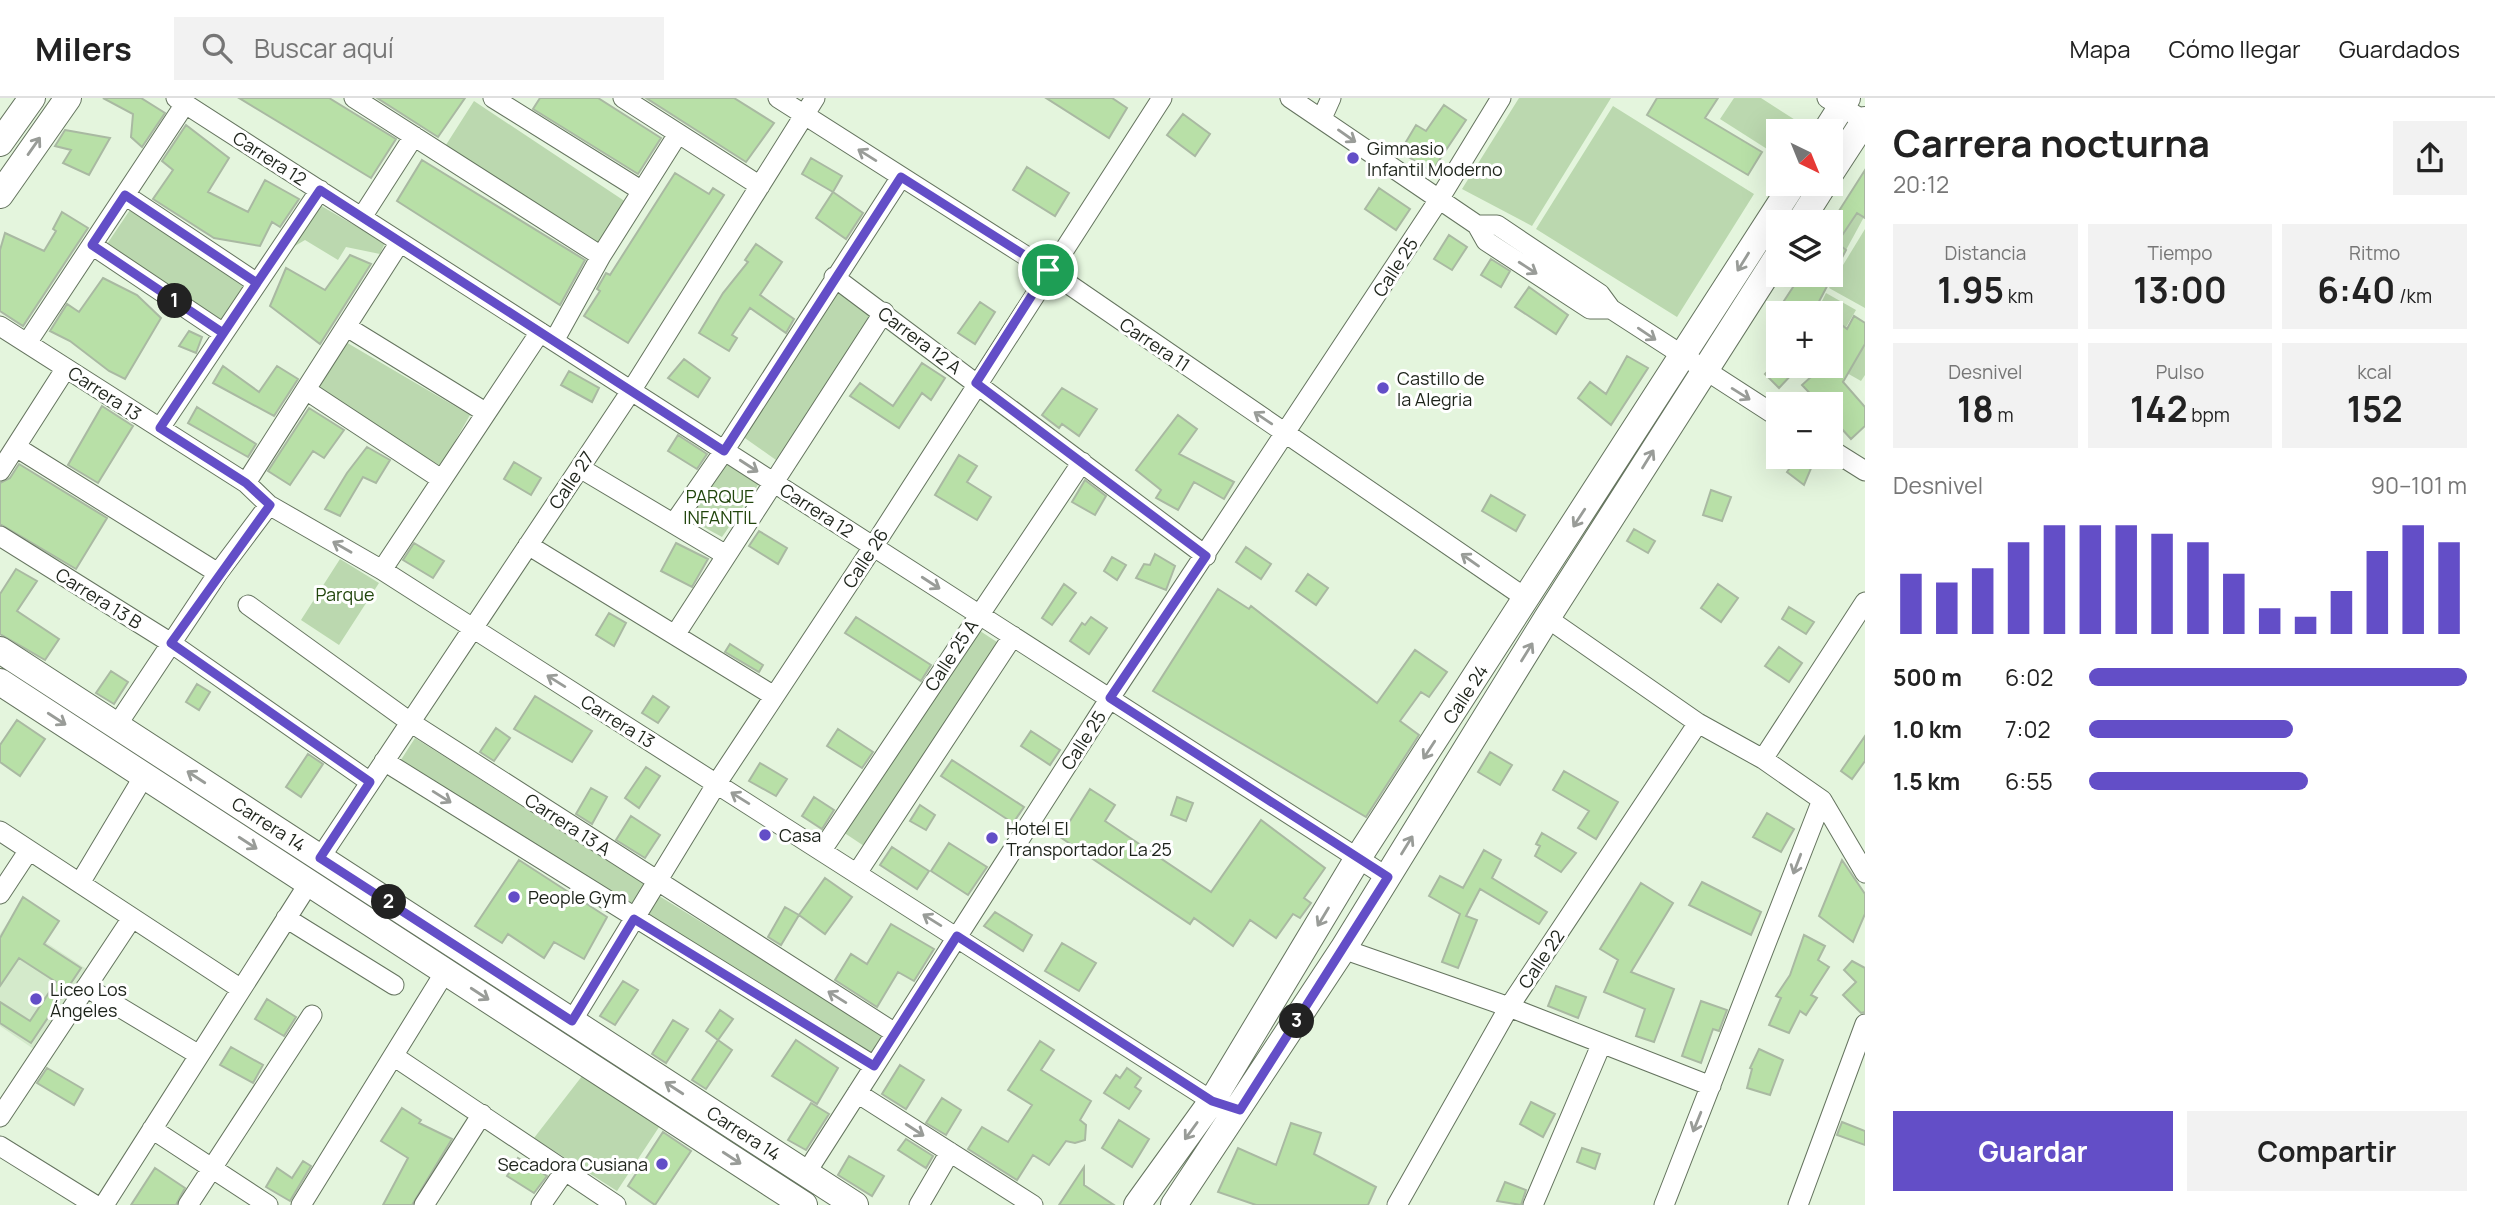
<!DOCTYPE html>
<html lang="es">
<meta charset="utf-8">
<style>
body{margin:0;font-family:Manrope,sans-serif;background:#f2f2f2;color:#222;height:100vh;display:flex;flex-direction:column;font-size:26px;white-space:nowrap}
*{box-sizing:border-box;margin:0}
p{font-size:23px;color:#767676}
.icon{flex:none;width:38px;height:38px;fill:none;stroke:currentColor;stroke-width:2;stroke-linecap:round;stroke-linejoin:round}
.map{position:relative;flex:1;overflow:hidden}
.panel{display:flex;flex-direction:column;background:#fff;width:630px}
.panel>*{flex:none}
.needle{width:46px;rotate:137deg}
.fabs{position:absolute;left:1766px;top:21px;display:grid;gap:14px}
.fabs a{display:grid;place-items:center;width:77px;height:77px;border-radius:0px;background:#fff;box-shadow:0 7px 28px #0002;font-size:35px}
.pin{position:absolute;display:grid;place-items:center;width:60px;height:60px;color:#fff;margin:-30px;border:4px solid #fff;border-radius:50%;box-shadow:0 2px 7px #0007}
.km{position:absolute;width:35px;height:35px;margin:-18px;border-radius:50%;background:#222;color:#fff;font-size:19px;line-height:35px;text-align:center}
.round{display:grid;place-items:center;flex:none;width:74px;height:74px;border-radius:0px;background:#f2f2f2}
.overview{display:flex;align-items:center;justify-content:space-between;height:119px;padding:0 28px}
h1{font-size:38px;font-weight:700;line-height:52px}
.metrics{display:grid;grid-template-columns:repeat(3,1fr);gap:10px;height:119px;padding:7px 28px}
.metrics div{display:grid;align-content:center;border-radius:0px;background:#f2f2f2;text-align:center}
.metrics b{font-size:35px;font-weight:700}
.metrics small{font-size:19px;font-weight:400}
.metrics p{font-size:19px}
.chart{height:196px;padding:14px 28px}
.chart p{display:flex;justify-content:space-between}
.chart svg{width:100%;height:126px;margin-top:7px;stroke:#634ec7;stroke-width:6}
.action{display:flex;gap:14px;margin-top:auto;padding:14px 28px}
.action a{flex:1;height:80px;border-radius:0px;background:#634ec7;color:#fff;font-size:28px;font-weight:700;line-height:80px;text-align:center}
.action a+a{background:#f2f2f2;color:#222}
ul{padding:0 28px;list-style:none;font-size:23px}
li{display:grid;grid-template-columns:112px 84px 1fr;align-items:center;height:52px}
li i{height:18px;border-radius:9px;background:#634ec7}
header{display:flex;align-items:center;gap:42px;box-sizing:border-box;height:98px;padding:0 35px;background:#fff;border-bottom:2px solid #e0e0e0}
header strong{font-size:33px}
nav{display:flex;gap:38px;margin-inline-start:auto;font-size:24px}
.search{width:490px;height:63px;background:#f2f2f2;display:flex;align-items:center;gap:18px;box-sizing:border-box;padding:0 24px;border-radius:0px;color:#767676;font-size:26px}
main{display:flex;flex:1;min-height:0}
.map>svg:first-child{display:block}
.built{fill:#d4eacb}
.green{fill:#bbd8af}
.building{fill:#b8e0a7;stroke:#a9b9a2;stroke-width:2}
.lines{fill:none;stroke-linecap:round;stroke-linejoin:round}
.street-casing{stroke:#65745f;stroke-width:21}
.secondary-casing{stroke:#65745f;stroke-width:28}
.street{stroke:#fff;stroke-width:19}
.secondary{stroke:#fff;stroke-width:26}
.oneway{stroke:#999c98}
.route-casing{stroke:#fff;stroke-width:14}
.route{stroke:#634ec7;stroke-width:9}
.poi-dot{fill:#634ec7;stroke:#fff;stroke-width:2.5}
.labels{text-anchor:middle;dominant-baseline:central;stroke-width:6;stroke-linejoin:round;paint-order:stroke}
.poi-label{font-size:18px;fill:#1d231a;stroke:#fff;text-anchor:start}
.street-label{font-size:18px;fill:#1d231a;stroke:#fff}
.park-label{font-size:18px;fill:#22460d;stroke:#fff}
</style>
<header>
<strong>Milers</strong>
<div class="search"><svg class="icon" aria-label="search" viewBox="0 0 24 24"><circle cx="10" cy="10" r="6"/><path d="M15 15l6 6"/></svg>Buscar aquí</div>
<nav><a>Mapa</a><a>Cómo llegar</a><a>Guardados</a></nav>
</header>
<main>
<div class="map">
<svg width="1865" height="1107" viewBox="0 0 1865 1107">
<rect width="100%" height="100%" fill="#e4f5dd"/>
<path class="built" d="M10 821 91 874 38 954 0 928V836Z"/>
<path class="green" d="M1519 0H1611L1532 128 1462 91Z
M1734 0H1761L1800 25 1795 33H1778V58L1720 21Z
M474 3 629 106 602 151 444 50Z
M1613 8 1754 96 1677 219 1536 131Z
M134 106 252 186 223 231 103 152Z
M318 106 385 145 380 156 346 149 338 162 305 142 288 152Z
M1857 115 1864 119 1846 152 1831 141Z
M1865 131V210L1829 190Z
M835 192 872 218 776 362 742 338Z
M1826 195 1856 212 1834 250 1831 227 1835 219 1820 207Z
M344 243 470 317 441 368 314 293Z
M1865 246V277L1861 283 1831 266 1832 256 1853 267Z
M726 365 760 384 722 439 687 420Z
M340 461 379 485 339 547 301 522Z
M977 531 1000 546 867 750 843 734Z
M415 640 645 786 630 811 399 665Z
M656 796 887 939 872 962 641 821Z
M586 973 663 1023 617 1093 534 1040Z"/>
<path class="building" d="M103 0H141L165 15 142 49 131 39 133 16Z
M239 0H329L396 41 371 80Z
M377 0H465L438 39Z
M540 0H598L661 40 638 76 533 11Z
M646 0H734L774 25 746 64Z
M1046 0H1112L1127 10 1109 40Z
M1657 0H1718L1705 20 1762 54 1748 77 1647 17Z
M1444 7 1466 22 1432 73 1400 54 1416 27 1426 33Z
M1183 16 1210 36 1195 58 1167 37Z
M186 27 229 60 208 94 248 114 265 82 299 101 280 129 272 124 260 148 214 140 153 101 173 72 162 63Z
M65 32 110 40 89 77 63 65 71 52 55 48Z
M811 60 842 78 833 94 802 76Z
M422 62 585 162 560 207 397 103Z
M1027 69 1069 95 1055 118 1013 92Z
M1865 72V120L1857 115 1837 145 1846 152 1813 215H1776L1801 177H1830V127Z
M675 75 709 96 713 90 724 97 628 245 584 218 600 193 597 191 606 175 610 177Z
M1379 90 1410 111 1396 132 1365 111Z
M833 94 863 115 846 141 816 120Z
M62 114 88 130 23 228 0 213V152L5 135 44 153 56 133 53 131Z
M1449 137 1467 149 1452 172 1434 161Z
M756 146 782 164 760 197 794 221 786 235 750 210 732 237 737 240 729 253 699 235 723 195 748 164 745 162Z
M350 157 371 166 320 246 270 208 286 170 325 192Z
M1491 161 1510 173 1501 189 1481 177Z
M103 180 137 197 161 220 125 281 109 273 70 243 50 233 67 206 79 214Z
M1529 189 1568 217 1556 236 1515 209Z
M980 204 995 214 975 246 958 235Z
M1830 218 1847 231 1854 218 1865 225V246L1843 284 1865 309V328L1851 341 1830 318V306H1820L1802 287 1823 268H1830Z
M189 233 202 239 196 255 179 248Z
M1627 258 1648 270 1611 327 1578 300 1590 284 1606 296Z
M684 261 710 280 698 299 668 280Z
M922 265 945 280 931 302 922 295 899 330 850 298 860 285 893 308Z
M223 268 259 294 277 268 298 281 274 318 213 285Z
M1773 268H1788L1794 274 1779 290 1765 276Z
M569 273 599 290 592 304 561 287Z
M1062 290 1097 311 1079 338 1062 326 1059 330 1042 317Z
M102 308 133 328 98 385 68 367Z
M197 309 256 346 248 359 188 325Z
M309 310 344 332 324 360 313 353 290 387 268 373Z
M1178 317 1197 331 1179 356 1234 384 1224 401 1194 384 1178 412 1156 400 1161 392 1136 372Z
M678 337 707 356 697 371 668 353Z
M367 349 390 362 376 385 363 379 340 418 325 411 347 375Z
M959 357 977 368 967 384 991 399 977 422 935 397Z
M1797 360 1812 368 1804 387 1787 374Z
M514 364 541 380 531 397 504 381Z
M19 366 107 420 76 471 0 426V385L10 380Z
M1085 382 1106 398 1095 417 1072 404Z
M1711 392 1731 399 1722 423 1703 417Z
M1491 397 1525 417 1516 433 1482 413Z
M1634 431 1655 443 1648 455 1627 443Z
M759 433 787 450 778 466 749 448Z
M414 445 444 463 433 480 403 462Z
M676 445 708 461 692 489 661 473Z
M1246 449 1271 466 1261 481 1236 464Z
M1155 456 1175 468 1166 492 1136 480 1144 466 1150 467Z
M1112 459 1126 467 1117 482 1104 473Z
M16 471 37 483 17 513 59 541 45 562 0 536V496Z
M1308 476 1328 490 1316 507 1296 493Z
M1064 486 1076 495 1052 527 1042 520Z
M1718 486 1738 500 1721 524 1701 510Z
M1218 491 1249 511 1251 508 1377 605 1415 552 1447 574 1429 599 1421 594 1400 623 1419 637 1366 719 1153 593Z
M1789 509 1814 524 1806 536 1782 521Z
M609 515 626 525 614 548 596 537Z
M856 519 931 567 921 583 845 535Z
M1091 519 1107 530 1089 556 1070 543 1082 525 1085 527Z
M730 546 763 567 759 574 725 554Z
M1779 549 1802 565 1789 584 1765 568Z
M111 573 128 584 114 606 96 595Z
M197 586 210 594 199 612 186 604Z
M535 598 592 633 572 664 514 631Z
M653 598 669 609 658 625 642 615Z
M17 622 45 641 20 678 0 664V647Z
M496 630 510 640 494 663 480 654Z
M838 631 873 654 862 670 827 648Z
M1031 633 1060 652 1050 667 1021 648Z
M1865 638V663L1852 681 1841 673Z
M1490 654 1512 667 1500 687 1478 674Z
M308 656 323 666 301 699 286 689Z
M952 662 1024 709 1013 725 941 678Z
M760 665 787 681 776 698 749 683Z
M646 669 660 678 639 710 625 700Z
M1564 673 1618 704 1596 741 1578 730 1589 713 1553 692Z
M591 690 607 699 592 726 576 716Z
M1090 691 1115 707 1105 723 1211 794 1261 722 1325 770 1304 800 1311 805 1300 820 1293 816 1276 840 1250 822 1233 848 1194 820 1190 826 1060 739Z
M814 699 834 712 822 731 802 718Z
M1177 699 1193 705 1186 723 1171 717Z
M920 707 935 717 926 732 910 723Z
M1767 715 1794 731 1781 754 1753 739Z
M631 718 660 737 645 760 616 742Z
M1542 735 1576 755 1561 774 1535 758 1540 748 1536 746Z
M949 745 987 769 968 797 931 773Z
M892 749 929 773 917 791 880 767Z
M1484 752 1501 762 1492 780 1547 814 1539 826 1480 791 1466 818 1477 822 1458 870 1442 864 1460 816 1429 798 1440 778 1463 790Z
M519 762 607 819 584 861 554 844 544 860 508 836 502 845 475 828Z
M1842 762 1865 796V816L1853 844 1819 818Z
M825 780 852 799 825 836 799 817Z
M1702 784 1761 814 1751 837 1689 807Z
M1641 785 1673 805 1631 874 1674 891 1654 944 1636 938 1645 911 1604 894 1618 862 1600 851Z
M23 799 59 823 44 846 81 870 31 945 0 925V904L30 923 56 884 19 860 0 888V840Z
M785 809 799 817 781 847 768 839Z
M995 814 1032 837 1023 853 984 828Z
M891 826 934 851 914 883 898 874 877 909 835 882 851 856 867 866Z
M1804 837 1825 848 1818 862 1829 869 1811 897 1817 900 1806 917 1800 913 1789 935 1769 927 1781 900 1776 898 1790 877Z
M1062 845 1096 865 1079 893 1045 873Z
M1852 863 1865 870V914L1861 915 1843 897 1856 884 1844 872Z
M623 883 638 892 615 927 600 918Z
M1556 888 1586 899 1578 920 1548 908Z
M267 901 296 919 284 938 255 921Z
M1701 903 1727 912 1719 933 1713 931 1701 965 1682 958Z
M720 912 733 921 718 942 706 933Z
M673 922 688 931 666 965 652 956Z
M718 942 732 952 706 991 692 982Z
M796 942 838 970 817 1006 772 978Z
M1040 943 1054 952 1041 972 1091 1003 1080 1022 1086 1027 1085 1042 1075 1045 1066 1043 1049 1067 1033 1057 1017 1082 968 1051 982 1029 1008 1044 1032 1007 1008 992Z
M231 949 263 967 253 985 220 967Z
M1759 951 1783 962 1770 997 1747 990 1752 971 1750 970Z
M900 967 924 982 906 1011 882 996Z
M47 970 83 991 74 1007 37 985Z
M1127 970 1141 980 1135 989 1141 993 1129 1011 1104 995 1116 977 1120 980Z
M942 1000 961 1012 946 1037 926 1025Z
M1531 1004 1555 1016 1543 1039 1520 1026Z
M811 1005 829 1016 806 1052 788 1042Z
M402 1010 421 1022 419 1025 452 1041 412 1107H383L408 1060 381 1043Z
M1119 1022 1149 1041 1132 1069 1102 1050Z
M1842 1024 1865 1033V1047L1837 1037Z
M1291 1025 1321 1035 1314 1056 1376 1089 1368 1107H1256L1218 1094 1238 1050 1276 1067Z
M663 1034 691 1053 655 1107 628 1088Z
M906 1041 933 1058 926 1070 898 1052Z
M1582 1050 1600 1056 1595 1071 1577 1064Z
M849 1058 884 1078 872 1098 838 1077Z
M518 1060 547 1078 534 1095 507 1078Z
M303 1063 311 1068 290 1103 266 1089 277 1070 292 1080Z
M1084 1069V1087L1114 1107H1059Z
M155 1070 185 1090 176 1107H131Z
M1505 1084 1526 1092 1521 1107 1497 1103Z"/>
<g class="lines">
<g class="street-casing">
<path id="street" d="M176 0 1387 779
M354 0 601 158
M493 0 642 93
M623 0 760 88
M778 0 1048 172 1527 501
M1290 0 1477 127 1486 143 1590 211H1611
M1827 0 1865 23
M1322 20 1331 0
M125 97 257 185
M362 119 414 38
M1477 127H1497L1600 196 1611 211 1778 319
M92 147 223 235
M834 179 1206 458
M0 228 246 385 269 407 382 472 1212 1003 1225 1007
M347 229 485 314
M554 243 601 158 678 36
M27 245 185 6
M306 292 441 381
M160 330 320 92
M16 349 218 475
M1830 351 1865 373
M580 370 726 457
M0 373 66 270
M246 385 400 144
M674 425 724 353 901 79
M0 438 171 545 370 684
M528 447 774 598
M382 472 540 234
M248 507 410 624 895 935
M1547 520 1698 625 1763 661 1822 702 1865 775
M675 537 884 214
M117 627 218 475 269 407
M1763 661 1865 504
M384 663 874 968
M0 733 241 891
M822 752 1082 364
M320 760 631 293 815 0
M857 775 1013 538
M80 785 144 678
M0 796 29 752
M286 820 394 887
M1343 851 1509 909 1711 988
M86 889 199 957
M572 923 717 685 873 449 1162 0
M395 959 616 1107
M857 995 1033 1107
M0 1019 132 820
M152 1031 268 1107
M0 1048 95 1107
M806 1075 1110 600 1438 103 1501 0
M104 1107 309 785
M188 1107 312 917
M301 1107 445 874
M424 1107 482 1016
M541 1107 564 1074
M919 1107 950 1054
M1397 1107 1509 909 1698 625
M1533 1107 1601 947
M1664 1107 1822 702
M1798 1107 1865 926"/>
</g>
<g class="secondary-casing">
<path id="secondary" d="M1826 33 1847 0
M0 45 32 0
M1830 76 1865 22
M0 97 68 0
M1800 124 1824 86
M0 552 855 1107
M0 584 804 1107
M1137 1107 1212 1003 1358 760 1793 86
M1174 1107 1343 851 1547 520 1778 158"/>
</g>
<use href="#street" class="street"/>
<use href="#secondary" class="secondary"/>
</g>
<defs><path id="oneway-shaft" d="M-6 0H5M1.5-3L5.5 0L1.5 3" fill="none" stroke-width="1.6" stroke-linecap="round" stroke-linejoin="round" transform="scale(1.75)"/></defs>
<g class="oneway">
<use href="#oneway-shaft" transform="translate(1347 38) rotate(35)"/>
<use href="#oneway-shaft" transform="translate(34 48) rotate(-55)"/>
<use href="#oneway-shaft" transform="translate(867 57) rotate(-148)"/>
<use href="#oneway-shaft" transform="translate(1743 164) rotate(122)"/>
<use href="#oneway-shaft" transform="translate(1528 170) rotate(33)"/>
<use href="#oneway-shaft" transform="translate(1647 236) rotate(34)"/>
<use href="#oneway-shaft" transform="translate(1741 296) rotate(32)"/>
<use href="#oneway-shaft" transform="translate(1263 320) rotate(-146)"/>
<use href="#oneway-shaft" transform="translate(1648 361) rotate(-58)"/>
<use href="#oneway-shaft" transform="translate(749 368) rotate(33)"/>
<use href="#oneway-shaft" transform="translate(1579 420) rotate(123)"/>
<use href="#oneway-shaft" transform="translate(342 449) rotate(-150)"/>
<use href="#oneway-shaft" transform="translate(1470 462) rotate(-145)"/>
<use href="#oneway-shaft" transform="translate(931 485) rotate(33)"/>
<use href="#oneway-shaft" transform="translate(1527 554) rotate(-58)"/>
<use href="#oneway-shaft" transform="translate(556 583) rotate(-148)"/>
<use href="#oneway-shaft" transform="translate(57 621) rotate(33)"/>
<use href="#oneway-shaft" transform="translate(1429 652) rotate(123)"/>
<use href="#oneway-shaft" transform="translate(196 679) rotate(-147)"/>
<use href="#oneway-shaft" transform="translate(442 699) rotate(32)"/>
<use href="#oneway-shaft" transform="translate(740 700) rotate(-148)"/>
<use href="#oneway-shaft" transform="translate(248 745) rotate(33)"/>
<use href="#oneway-shaft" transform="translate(1407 747) rotate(-58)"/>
<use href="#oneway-shaft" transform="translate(1797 766) rotate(111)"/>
<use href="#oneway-shaft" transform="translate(1323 819) rotate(121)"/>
<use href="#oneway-shaft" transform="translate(932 822) rotate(-148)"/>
<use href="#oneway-shaft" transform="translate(480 896) rotate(33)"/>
<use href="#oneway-shaft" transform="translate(837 899) rotate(-148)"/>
<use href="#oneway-shaft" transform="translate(674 990) rotate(-147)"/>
<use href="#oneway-shaft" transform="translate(1697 1024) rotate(112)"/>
<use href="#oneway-shaft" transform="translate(915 1032) rotate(33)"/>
<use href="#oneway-shaft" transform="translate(1191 1033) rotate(126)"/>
<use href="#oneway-shaft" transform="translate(732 1060) rotate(33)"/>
</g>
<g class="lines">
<g class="route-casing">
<path id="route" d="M1048 172 901 79 724 353 320 92 223 235 92 147 125 97 257 185 160 330 246 385 270 407 171 545 370 684 320 760 572 923 634 821 874 968 957 838 1212 1003 1240 1012 1388 779 1110 600 1206 458 976 285 1048 172"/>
</g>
<use href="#route" class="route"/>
</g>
<g class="poi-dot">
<circle cx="1353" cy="60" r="7"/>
<circle cx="1383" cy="290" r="7"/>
<circle cx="765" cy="737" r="7"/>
<circle cx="992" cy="740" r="7"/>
<circle cx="514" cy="799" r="7"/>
<circle cx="36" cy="901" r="7"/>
<circle cx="662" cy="1066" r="7"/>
</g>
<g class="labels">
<g class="poi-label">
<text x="1367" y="50">Gimnasio<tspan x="1367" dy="21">Infantil Moderno</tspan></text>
<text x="1397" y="280">Castillo de<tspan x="1397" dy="21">la Alegria</tspan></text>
<text x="1006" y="730">Hotel El<tspan x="1006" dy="21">Transportador La 25</tspan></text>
<text x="779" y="737">Casa</text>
<text x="528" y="799">People Gym</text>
<text x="50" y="891">Liceo Los<tspan x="50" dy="21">Ángeles</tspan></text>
<text x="648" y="1066" text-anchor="end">Secadora Cusiana</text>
</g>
<g class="street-label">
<text transform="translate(270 60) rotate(33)">Carrera 12</text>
<text transform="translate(1395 169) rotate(-57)">Calle 25</text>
<text transform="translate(920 242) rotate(37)">Carrera 12 A</text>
<text transform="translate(1155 246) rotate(34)">Carrera 11</text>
<text transform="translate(105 295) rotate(33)">Carrera 13</text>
<text transform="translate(571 382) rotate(-56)">Calle 27</text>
<text transform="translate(817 412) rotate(33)">Carrera 12</text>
<text transform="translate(865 460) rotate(-57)">Calle 26</text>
<text transform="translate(99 500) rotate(32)">Carrera 13 B</text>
<text transform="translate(951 557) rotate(-57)">Calle 25 A</text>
<text transform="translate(1465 596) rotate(-57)">Calle 24</text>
<text transform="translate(618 623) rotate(32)">Carrera 13</text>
<text transform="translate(1083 642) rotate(-57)">Calle 25</text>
<text transform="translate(269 726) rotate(33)">Carrera 14</text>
<text transform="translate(568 726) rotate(33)">Carrera 13 A</text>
<text transform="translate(1541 861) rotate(-56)">Calle 22</text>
<text transform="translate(744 1035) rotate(33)">Carrera 14</text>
</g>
<g class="park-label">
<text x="720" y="398">PARQUE<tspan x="720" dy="21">INFANTIL</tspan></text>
<text x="345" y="496">Parque</text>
</g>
</g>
</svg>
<div class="fabs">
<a><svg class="needle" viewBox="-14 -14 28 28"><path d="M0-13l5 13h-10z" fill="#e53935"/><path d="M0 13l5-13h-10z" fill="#767676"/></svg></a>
<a><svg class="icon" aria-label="layers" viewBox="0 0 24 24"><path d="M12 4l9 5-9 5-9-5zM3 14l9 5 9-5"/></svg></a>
<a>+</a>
<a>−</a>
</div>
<div class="pin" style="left:1048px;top:172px;background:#1e9e55"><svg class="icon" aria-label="arrive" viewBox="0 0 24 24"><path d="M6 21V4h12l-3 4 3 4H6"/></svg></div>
<b class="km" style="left:175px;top:203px">1</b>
<b class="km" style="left:389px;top:804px">2</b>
<b class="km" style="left:1297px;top:923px">3</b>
</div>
<section class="panel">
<div class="overview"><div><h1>Carrera nocturna</h1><p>20:12</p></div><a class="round"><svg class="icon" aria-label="share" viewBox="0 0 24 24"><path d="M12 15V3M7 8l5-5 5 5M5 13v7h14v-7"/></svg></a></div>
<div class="metrics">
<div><p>Distancia</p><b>1.95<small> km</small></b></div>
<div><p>Tiempo</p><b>13:00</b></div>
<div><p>Ritmo</p><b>6:40<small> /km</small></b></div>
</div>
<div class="metrics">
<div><p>Desnivel</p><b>18<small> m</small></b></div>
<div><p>Pulso</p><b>142<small> bpm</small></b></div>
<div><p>kcal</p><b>152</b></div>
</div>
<div class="chart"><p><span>Desnivel</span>90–101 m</p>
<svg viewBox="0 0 160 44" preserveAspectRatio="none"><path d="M5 44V23M15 44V26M25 44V21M35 44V12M45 44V6M55 44V6M65 44V6M75 44V9M85 44V12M95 44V23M105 44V35M115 44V38M125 44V29M135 44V15M145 44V6M155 44V12"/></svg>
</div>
<ul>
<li><b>500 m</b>6:02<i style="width:100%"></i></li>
<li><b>1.0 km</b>7:02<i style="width:54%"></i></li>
<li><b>1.5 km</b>6:55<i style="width:58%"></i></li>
</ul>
<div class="action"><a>Guardar</a><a>Compartir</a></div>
</section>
</main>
